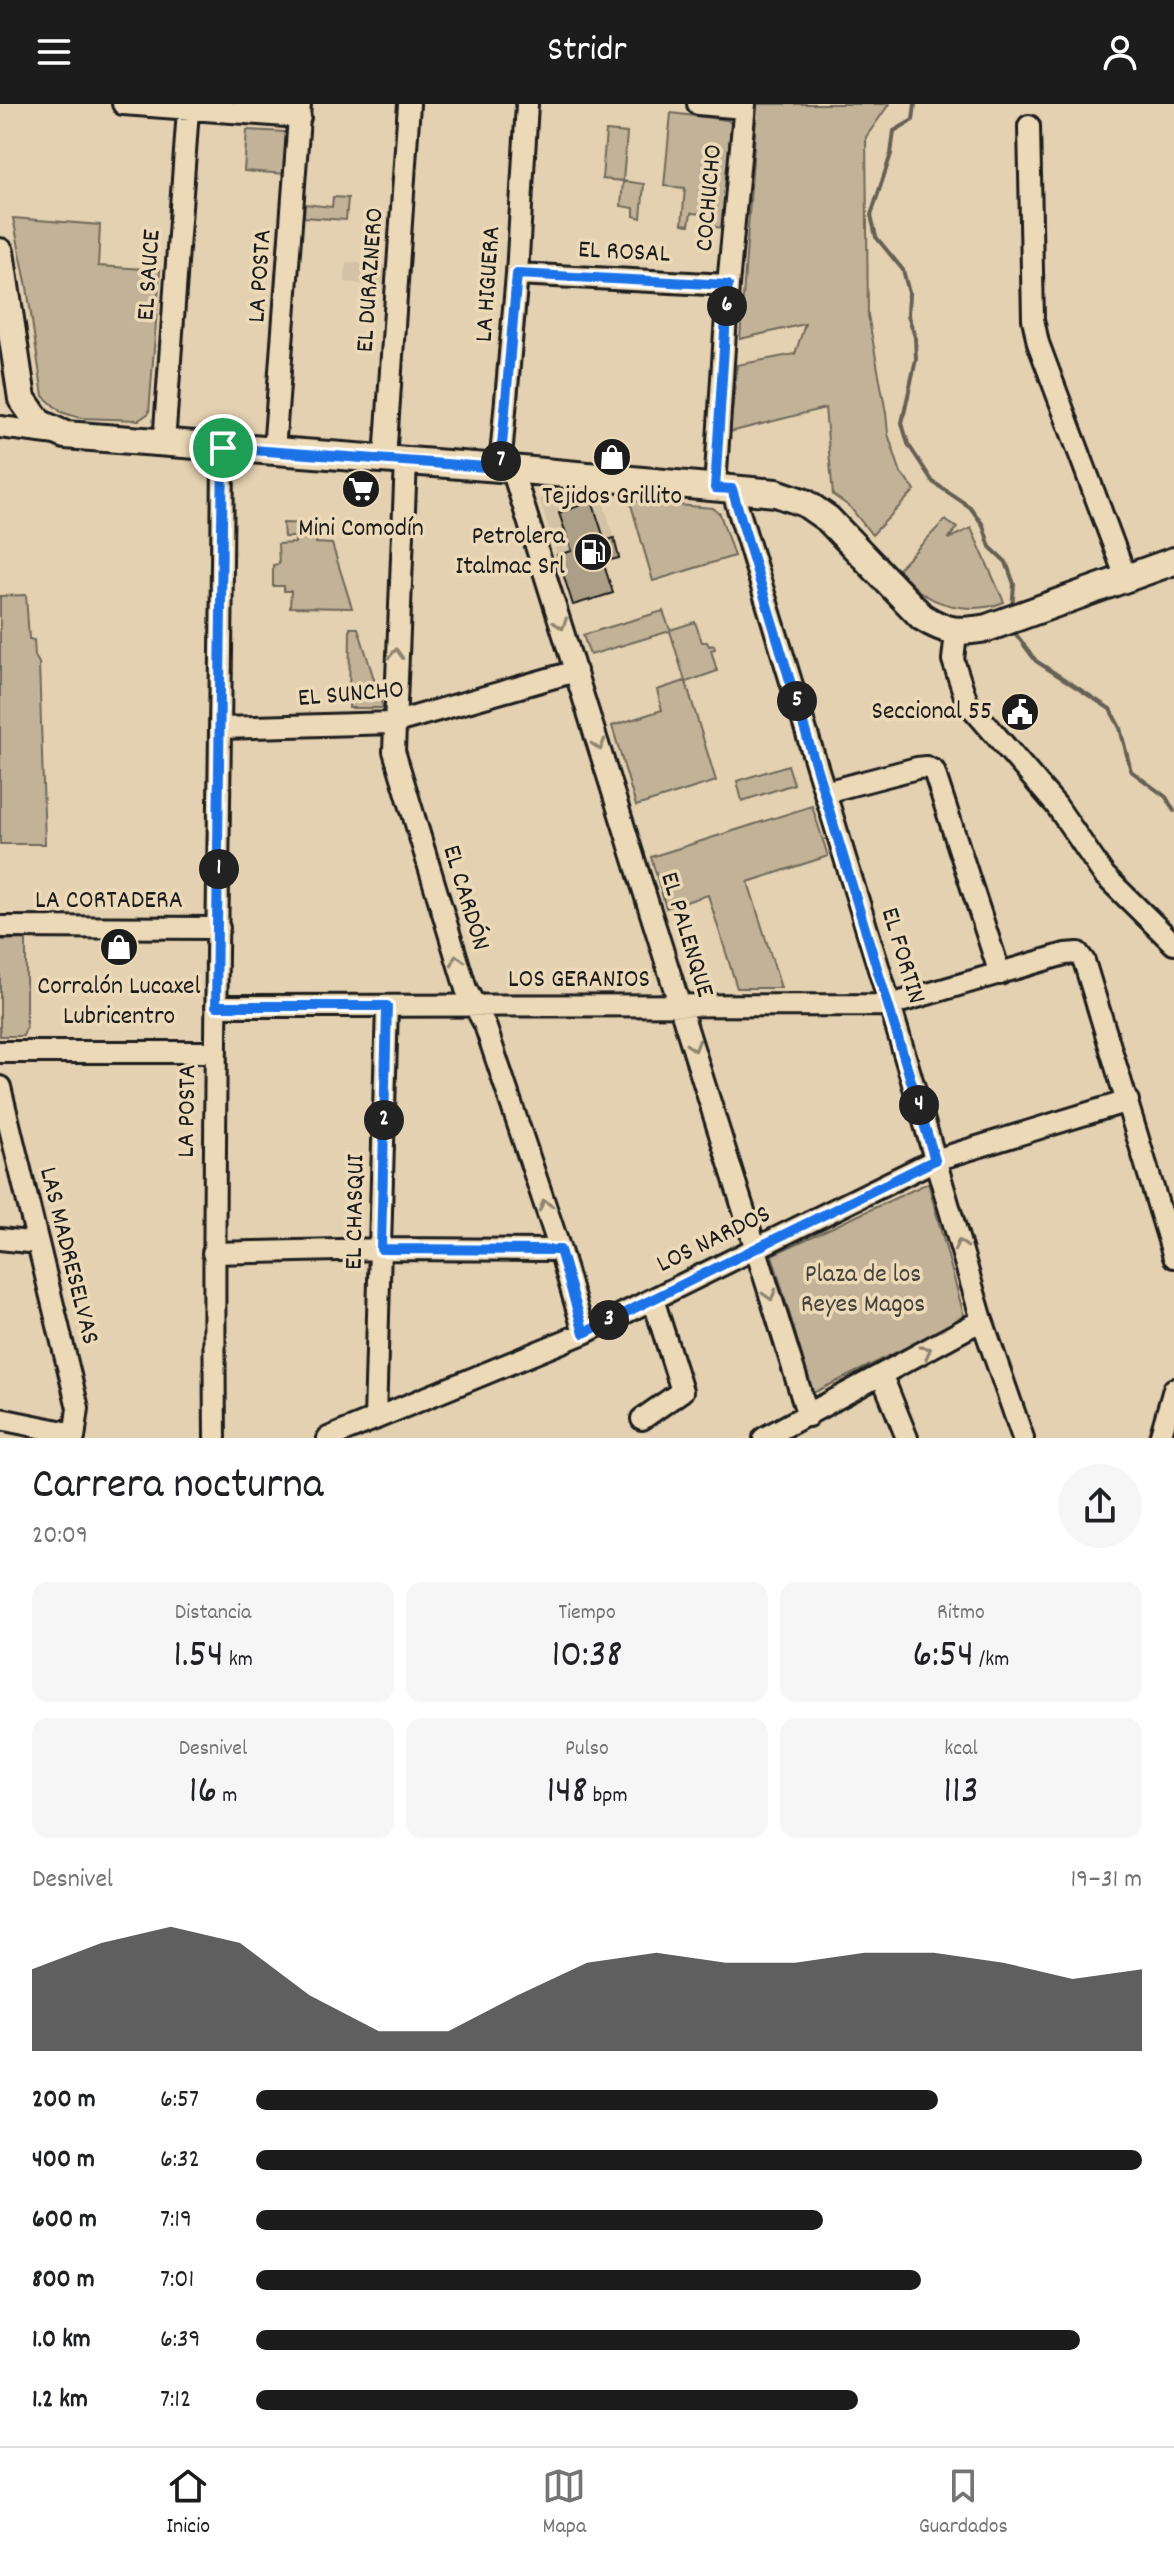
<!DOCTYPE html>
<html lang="es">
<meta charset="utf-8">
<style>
body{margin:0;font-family:Dekko,sans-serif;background:#f6f6f6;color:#202124;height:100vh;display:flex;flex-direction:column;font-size:30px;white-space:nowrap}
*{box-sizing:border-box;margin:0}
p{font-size:26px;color:#757577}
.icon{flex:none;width:44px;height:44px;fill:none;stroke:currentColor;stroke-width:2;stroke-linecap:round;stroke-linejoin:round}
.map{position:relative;height:1334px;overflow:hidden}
.details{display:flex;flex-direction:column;background:#fff;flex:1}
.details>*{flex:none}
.pin{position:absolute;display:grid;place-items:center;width:68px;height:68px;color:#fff;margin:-34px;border:4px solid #fff;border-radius:50%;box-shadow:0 2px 8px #0007}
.km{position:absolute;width:40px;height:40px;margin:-20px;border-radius:50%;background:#222;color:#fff;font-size:22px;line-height:40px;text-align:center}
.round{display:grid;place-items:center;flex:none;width:84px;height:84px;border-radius:42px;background:#f6f6f6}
.overview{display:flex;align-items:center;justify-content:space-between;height:136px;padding:0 32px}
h1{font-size:44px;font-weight:600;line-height:60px}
.metrics{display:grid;grid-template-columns:repeat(3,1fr);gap:12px;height:136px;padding:8px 32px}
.metrics div{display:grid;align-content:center;border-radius:16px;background:#f6f6f6;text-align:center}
.metrics b{font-size:40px;font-weight:600}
.metrics small{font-size:22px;font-weight:400}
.metrics p{font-size:22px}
.chart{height:224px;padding:16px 32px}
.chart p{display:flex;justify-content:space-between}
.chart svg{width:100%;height:144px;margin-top:8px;fill:#1c1c1c;opacity:.7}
ul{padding:0 32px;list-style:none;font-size:26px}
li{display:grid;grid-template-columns:128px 96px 1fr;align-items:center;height:60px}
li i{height:20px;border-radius:10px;background:#1c1c1c}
header{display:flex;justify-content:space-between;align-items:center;height:104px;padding:0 32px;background:#1c1c1c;color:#fff;font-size:36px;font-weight:600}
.menu{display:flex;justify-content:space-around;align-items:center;height:112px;border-top:2px solid #e0e0e0;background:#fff;font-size:22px;color:#757577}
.menu a{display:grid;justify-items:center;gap:4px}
.menu .selected{color:#1c1c1c}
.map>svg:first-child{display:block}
.built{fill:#d3c2a5}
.green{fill:#c2b398;stroke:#6f685a;stroke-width:2}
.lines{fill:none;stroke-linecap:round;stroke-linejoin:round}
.stream{stroke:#665f53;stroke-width:4}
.building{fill:#ac9f88;stroke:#1c1c1c;stroke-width:2}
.minor-casing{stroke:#1c1c1c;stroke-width:26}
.major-casing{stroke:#1c1c1c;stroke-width:32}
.minor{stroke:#ecd9b7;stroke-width:20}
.major{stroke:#ecd9b7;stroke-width:26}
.oneway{stroke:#8e8471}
.route-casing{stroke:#fff;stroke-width:16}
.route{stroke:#1a73e8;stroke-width:10}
.labels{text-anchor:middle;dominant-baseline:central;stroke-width:7;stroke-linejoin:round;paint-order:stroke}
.street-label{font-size:26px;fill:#1c1c1c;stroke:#ecd9b7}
.poi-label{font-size:26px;fill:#1c1c1c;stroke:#ecd9b7}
.park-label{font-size:26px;fill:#46423b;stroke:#ecd9b7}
</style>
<header><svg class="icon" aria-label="menu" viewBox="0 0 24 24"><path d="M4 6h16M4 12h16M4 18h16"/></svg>Stridr<svg class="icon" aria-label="person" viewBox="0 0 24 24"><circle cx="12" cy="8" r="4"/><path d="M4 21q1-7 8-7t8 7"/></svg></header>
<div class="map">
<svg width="1174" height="1334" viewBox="0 0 1174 1334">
<rect width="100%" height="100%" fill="#e4d1b1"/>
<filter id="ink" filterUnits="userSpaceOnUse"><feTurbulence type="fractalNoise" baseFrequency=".0125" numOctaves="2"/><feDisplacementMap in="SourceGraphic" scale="16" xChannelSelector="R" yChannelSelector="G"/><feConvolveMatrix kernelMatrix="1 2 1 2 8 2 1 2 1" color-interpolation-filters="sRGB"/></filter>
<g filter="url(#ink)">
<path class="built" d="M346 158 385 161 383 182 345 178Z
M546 390 602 394 614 434 596 439 594 430 602 426 592 398 559 409 568 437 579 436 581 444 557 451 540 396Z"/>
<path class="green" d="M757 0H889L866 33 868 211 886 309 888 330 901 369 915 386 872 431 850 403 833 391 825 304 730 328 737 261 795 250 805 220 740 235Z
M671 9 727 16 731 19 724 124 704 122V110L691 109 689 121 682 120 685 84 664 82Z
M247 26 285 28 288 34 286 70 244 67Z
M606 27 627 29 623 77 644 80 641 114 634 112V104L621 102 623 77 602 75Z
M333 93 348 94 346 116 304 113 305 100 332 103Z
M13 114 100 121 98 162 160 166 149 309 139 316 80 314 61 308 43 292 27 183Z
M630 397 713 404 720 410 734 452 653 477Z
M945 416 957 424 948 435 971 424 1004 498C980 508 947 505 925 491 915 486 906 473 898 465Z
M283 419 316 420V439L332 440 352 504 290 503 291 487H284V482H273V461L279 460 278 440 295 439V433H284Z
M26 491 29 535 34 536 35 552 39 559 45 740H0V492Z
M663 507 670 526 695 518 702 538H707L709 542 714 541 715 545 711 546 717 567 686 578 716 677 636 702 612 622 662 606 657 586 685 577 670 527 590 551 583 531Z
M350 524H358L383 604H349Z
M788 661 794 680 742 697 737 677Z
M812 702 828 752 748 778 781 884H737L708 791 666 804 651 753Z
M26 835V924L23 932H0V836Z
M928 1079 965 1215 813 1289 772 1151Z"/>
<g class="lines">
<path class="stream" d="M915 0 913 16 894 27 891 50 871 111 876 133 903 166 909 189 908 211 915 233 916 255 902 319 908 340 933 378 970 403 983 421 990 443 1006 458 1014 480 1012 505
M1012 525 1036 557 1110 605 1120 624 1131 667 1166 693 1174 707"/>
</g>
<path class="building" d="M592 397 605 437 614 434 619 454 603 458 613 489 573 501 557 451 572 447 559 409Z"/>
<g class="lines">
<g class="minor-casing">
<path id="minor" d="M123 0 300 13
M698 0 744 4
M1029 22 1033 215 1038 239 1126 474
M517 170 728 181
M0 323 56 330
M164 339 188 6
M274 347 300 0
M385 355 409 0
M406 357 394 647 466 885 485 921 560 1146 584 1229
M500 364 517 170 527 0
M512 365 808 1312
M715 384 728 181 745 0
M732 385 890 901 982 1216 1023 1334
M956 529 953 556 967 598 1056 701 1104 771 1174 840
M221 624 393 619 576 567
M825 688 917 664 926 663 934 667 1000 870
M0 823 219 824
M216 902 890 901 1065 850 1078 849 1084 857 1174 1153
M0 948H215
M0 983 78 1304 74 1334
M0 1135 38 1139
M213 1149 381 1145 560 1146
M882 1272 907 1334
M0 1315 74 1330
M375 1315 387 902
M642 1315 682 1287 653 1195
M215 1334C212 1004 221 674 223 344
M328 1334 584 1229 935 1056 1128 997
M764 1334 982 1216
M1160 1334 1174 1285"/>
</g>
<g class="major-casing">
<path id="major" d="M0 148 22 295 39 319 65 331 500 364 776 389 805 399 828 415 922 513C948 529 957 529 987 524L1174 457"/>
</g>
<use href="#minor" class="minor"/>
<use href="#major" class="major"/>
</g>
<defs><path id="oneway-chevron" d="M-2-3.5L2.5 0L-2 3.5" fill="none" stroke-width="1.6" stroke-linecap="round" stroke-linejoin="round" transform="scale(2)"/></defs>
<g class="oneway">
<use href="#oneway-chevron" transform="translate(561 520) rotate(72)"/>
<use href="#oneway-chevron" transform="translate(396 550) rotate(-87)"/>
<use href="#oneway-chevron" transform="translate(599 641) rotate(73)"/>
<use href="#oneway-chevron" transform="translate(457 856) rotate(-107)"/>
<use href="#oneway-chevron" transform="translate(694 942) rotate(73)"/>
<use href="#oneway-chevron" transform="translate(545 1101) rotate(-108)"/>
<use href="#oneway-chevron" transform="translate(960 1141) rotate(-106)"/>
<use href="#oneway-chevron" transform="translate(770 1191) rotate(73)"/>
<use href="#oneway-chevron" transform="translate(926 1247) rotate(-29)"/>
</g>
</g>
<g class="lines" filter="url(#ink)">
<g class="route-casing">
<path id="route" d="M517 170 728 181 715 384 732 385 935 1056 584 1229 560 1146 381 1145 387 902H216L223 344 500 364Z"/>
</g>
<use href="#route" class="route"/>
</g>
<defs>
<g id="shop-disc" transform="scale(2)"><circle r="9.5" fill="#1c1c1c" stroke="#ecd9b7"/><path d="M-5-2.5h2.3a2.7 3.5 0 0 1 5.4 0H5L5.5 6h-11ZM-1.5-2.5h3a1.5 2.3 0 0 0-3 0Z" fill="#fff"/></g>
<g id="supermarket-disc" transform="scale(2)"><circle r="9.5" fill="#1c1c1c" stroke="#ecd9b7"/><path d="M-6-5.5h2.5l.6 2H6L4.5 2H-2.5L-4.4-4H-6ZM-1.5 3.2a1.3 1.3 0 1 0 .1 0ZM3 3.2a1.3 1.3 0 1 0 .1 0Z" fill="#fff"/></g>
<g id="fuel-disc" transform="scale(2)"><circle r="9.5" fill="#1c1c1c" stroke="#ecd9b7"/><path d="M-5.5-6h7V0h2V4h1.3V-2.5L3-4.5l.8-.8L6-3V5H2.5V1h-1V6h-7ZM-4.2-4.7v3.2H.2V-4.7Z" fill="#fff"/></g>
<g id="civic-disc" transform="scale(2)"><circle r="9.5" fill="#1c1c1c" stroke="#ecd9b7"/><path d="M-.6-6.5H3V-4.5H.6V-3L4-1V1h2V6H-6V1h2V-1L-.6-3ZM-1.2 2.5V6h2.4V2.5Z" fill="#fff"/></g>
</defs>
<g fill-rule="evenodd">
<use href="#shop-disc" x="612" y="353"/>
<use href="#supermarket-disc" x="361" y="385"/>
<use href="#fuel-disc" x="593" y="448"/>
<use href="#civic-disc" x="1020" y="608"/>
<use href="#shop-disc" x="119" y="843"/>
</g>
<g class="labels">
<g class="street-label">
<text transform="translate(710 94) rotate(-85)">COCHUCHO</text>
<text transform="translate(624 149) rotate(3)">EL ROSAL</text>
<text transform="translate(150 171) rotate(-86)">EL SAUCE</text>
<text transform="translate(261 172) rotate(-86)">LA POSTA</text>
<text transform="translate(371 176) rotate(-86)">EL DURAZNERO</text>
<text transform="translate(489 180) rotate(-86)">LA HIGUERA</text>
<text transform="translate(351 591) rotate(-5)">EL SUNCHO</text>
<text transform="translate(465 794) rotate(73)">EL CARDÓN</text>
<text x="109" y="797">LA CORTADERA</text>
<text transform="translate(686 831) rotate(73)">EL PALENQUE</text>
<text transform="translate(902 852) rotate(73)">EL FORTIN</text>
<text x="579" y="876">LOS GERANIOS</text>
<text transform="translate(188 1007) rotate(-89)">LA POSTA</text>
<text transform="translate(356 1108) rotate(-89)">EL CHASQUI</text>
<text transform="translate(714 1136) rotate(-26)">LOS NARDOS</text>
<text transform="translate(68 1152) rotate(76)">LAS MADRESELVAS</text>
</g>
<g class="poi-label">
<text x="612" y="393">Tejidos Grillito</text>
<text x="361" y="425">Mini Comodín</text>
<text x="565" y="433" text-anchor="end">Petrolera<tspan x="565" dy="30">Italmac Srl</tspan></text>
<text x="992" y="608" text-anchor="end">Seccional 55</text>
<text x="119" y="883">Corralón Lucaxel<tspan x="119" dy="30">Lubricentro</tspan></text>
</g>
<g class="park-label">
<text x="863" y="1171">Plaza de los<tspan x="863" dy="30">Reyes Magos</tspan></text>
</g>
</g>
</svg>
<div class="pin" style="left:223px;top:344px;background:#1e9e55"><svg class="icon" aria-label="arrive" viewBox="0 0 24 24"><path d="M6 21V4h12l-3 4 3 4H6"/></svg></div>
<b class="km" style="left:219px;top:765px">1</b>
<b class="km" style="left:384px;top:1016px">2</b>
<b class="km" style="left:609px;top:1216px">3</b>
<b class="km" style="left:919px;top:1001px">4</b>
<b class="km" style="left:797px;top:597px">5</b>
<b class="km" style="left:727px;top:202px">6</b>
<b class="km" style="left:501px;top:357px">7</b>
</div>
<section class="details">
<div class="overview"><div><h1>Carrera nocturna</h1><p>20:09</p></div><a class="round"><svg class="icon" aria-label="share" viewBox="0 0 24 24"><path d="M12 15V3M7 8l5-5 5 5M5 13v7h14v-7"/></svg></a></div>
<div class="metrics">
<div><p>Distancia</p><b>1.54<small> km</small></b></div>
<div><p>Tiempo</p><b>10:38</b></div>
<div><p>Ritmo</p><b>6:54<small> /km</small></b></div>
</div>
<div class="metrics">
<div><p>Desnivel</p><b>16<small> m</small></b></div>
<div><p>Pulso</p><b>148<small> bpm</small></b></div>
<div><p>kcal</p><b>113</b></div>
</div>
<div class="chart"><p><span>Desnivel</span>19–31 m</p>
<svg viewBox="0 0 160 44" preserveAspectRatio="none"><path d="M0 44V19L10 11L20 6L30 11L40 27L50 38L60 38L70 27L80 17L90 14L100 17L110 17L120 14L130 14L140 17L150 22L160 19V44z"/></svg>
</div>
<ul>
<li><b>200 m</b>6:57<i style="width:77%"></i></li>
<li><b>400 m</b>6:32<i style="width:100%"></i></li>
<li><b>600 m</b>7:19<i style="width:64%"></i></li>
<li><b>800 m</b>7:01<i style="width:75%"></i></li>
<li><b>1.0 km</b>6:39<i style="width:93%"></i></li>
<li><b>1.2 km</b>7:12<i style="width:68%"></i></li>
</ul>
</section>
<nav class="menu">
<a class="selected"><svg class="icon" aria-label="home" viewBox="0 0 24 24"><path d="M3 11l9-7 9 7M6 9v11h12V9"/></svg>Inicio</a>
<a><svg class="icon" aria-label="map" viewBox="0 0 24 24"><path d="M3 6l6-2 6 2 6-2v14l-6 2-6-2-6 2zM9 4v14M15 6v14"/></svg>Mapa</a>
<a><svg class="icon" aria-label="saved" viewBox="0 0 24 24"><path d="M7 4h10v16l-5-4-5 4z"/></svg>Guardados</a>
</nav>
